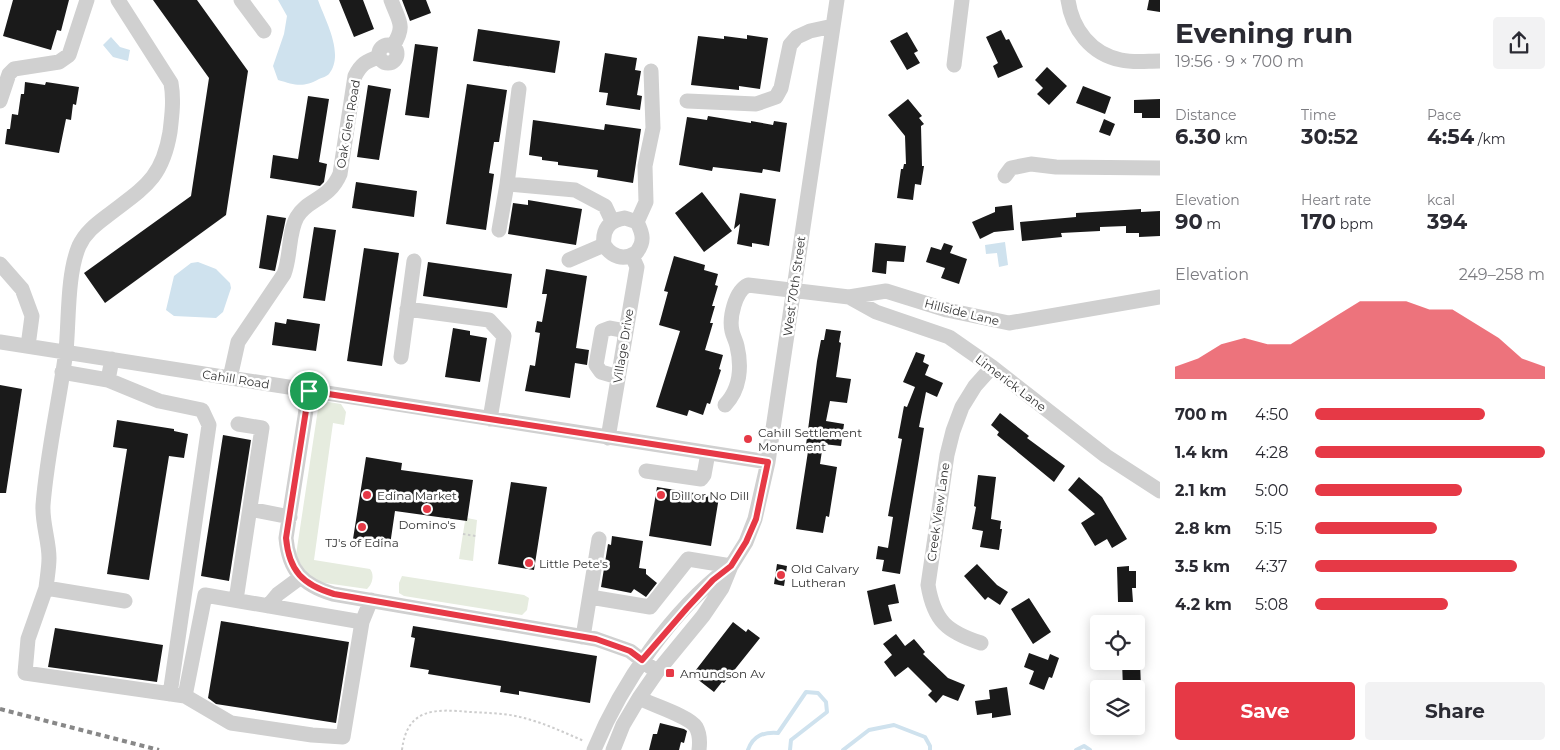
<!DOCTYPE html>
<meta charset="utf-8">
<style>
body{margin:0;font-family:Montserrat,sans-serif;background:#f2f2f3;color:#2b2b33;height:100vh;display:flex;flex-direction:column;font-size:19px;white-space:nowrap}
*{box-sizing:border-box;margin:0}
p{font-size:16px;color:#7c7c81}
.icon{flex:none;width:28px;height:28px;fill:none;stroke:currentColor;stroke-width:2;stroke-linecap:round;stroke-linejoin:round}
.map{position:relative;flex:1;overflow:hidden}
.sheet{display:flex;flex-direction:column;background:#fff;width:400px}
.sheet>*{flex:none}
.buttons{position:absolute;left:1090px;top:615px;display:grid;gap:10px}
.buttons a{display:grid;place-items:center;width:55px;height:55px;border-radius:5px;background:#fff;box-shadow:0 2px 12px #0003;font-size:25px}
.pin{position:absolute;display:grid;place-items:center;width:42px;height:42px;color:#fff;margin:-21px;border:2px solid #fff;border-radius:50%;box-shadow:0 1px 5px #0007}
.round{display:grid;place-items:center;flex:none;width:52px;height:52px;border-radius:5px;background:#f2f2f3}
.headline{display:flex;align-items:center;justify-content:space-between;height:85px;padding:0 15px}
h1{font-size:28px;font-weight:700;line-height:38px}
.figures{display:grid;grid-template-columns:repeat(3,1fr);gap:8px;height:85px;padding:5px 15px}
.figures div{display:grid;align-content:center}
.figures b{font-size:21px;font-weight:700}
.figures small{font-size:14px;font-weight:400}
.figures p{font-size:14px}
.chart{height:140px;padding:10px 15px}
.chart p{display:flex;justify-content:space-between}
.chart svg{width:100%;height:90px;margin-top:5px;fill:#e63946;opacity:.7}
.action{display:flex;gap:10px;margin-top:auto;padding:10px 15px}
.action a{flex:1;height:58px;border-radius:5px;background:#e63946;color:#fff;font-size:20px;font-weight:700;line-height:58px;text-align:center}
.action a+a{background:#f2f2f3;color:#2b2b33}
ul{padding:0 15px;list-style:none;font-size:16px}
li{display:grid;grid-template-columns:80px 60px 1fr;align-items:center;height:38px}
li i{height:12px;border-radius:6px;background:#e63946}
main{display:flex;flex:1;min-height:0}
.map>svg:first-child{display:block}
.green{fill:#e6ecdf}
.water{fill:#cfe2ee}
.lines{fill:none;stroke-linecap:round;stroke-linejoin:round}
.stream{stroke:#cfe2ee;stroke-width:4}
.building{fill:#1a1a1a}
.path{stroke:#cdcdcd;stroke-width:2;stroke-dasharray:2.5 2.5;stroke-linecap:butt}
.minor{stroke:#d0d0d0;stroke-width:15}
.rail{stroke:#888;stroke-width:4;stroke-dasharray:5 4;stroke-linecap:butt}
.route-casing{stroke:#fff;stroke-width:10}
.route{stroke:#e63946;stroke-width:6}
.poi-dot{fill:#e63946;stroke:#fff;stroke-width:2}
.labels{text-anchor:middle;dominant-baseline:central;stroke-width:5;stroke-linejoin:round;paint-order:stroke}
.street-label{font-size:12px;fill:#333;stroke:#fff}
.poi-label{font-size:12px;fill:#333;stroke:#fff;text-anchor:start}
</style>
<main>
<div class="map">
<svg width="1160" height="750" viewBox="0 0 1160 750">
<rect width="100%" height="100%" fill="#fff"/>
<path class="green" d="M328 402 341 404 346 412 344 425 333 423 314 560 370 569C375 575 372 585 367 589L318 582 305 573 296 555 318 409 320 405Z
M467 518 477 520 473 561 459 559 465 521H467Z
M402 576 524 595 529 598 527 610 522 615 404 596 399 593V583Z"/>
<path class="water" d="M278 0H318C325 20 345 54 329 74 327 76 322 78 319 79 303 88 295 85 278 80L273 66 284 34 287 16Z
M111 37 120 47 130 50 128 61 113 57 103 45Z
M1005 242 1008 265 999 267 997 253 986 254 985 245Z
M198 262 216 269 230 283 231 288 223 312 216 318 174 316 166 310 174 276 191 263Z"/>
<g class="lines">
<path class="stream" d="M748 750C753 735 764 732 778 733L806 692 818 693 826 702 827 712 791 740 790 750
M843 750 869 730 894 725 925 737 930 746V750
M1076 750 1084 746 1090 750"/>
</g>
<path class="building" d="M13 0H69L61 31 57 30 51 50 3 36Z
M153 0H197L248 71 226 215 105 303 84 273 191 196 209 78Z
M339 0H363L374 29 354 37Z
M402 0H426L431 13 410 21Z
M1149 0H1160V12L1147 10Z
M478 29 560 41 555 73 473 61Z
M1001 30 1006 40 1009 39 1023 67 998 78 993 66 998 63 986 37Z
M907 32 918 51 914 53 920 63 907 70 890 41Z
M747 35 768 38 760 89 739 86V90L691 85 698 36 724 39V36L747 39Z
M415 44 438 47 429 118 405 115Z
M605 53 637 58 635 70 641 71 637 95 642 96 640 110 606 105 608 93 599 92Z
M1047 67 1067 86 1049 105 1037 94 1043 88 1035 80Z
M25 82 45 85 46 82 79 87 76 105 73 104 71 120 66 119 59 153 5 144 7 129H10L12 114 18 115 21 94H24Z
M467 84 507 90 499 142H494L489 173 494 174 486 230 446 224Z
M368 85 391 89 379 160 357 157Z
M1083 86 1111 97 1105 114 1076 103Z
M308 96 329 99 319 162 327 164 324 182 320 186 270 178 273 155 298 159Z
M908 99 922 116 919 118 924 124 921 126 922 166H924L921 185 915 184 913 200 897 198 901 169H903L904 164H906L905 136 888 115Z
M1160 99V118H1142V113H1134V100Z
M708 116 751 123V121L773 125 774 121 787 123 780 172 763 169 762 173 713 167 712 171 679 165 687 117 707 120Z
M1104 119 1115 124 1110 136 1099 132Z
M533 120 604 130 605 124 641 129 633 183 597 177 598 170 558 165V162L542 160V157L529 155Z
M356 182 417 191 414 217 352 208Z
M702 192 732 231 704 252 675 213Z
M740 193 776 199 769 246 752 243V247L737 244 740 224 734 229Z
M528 200 582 209 576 245 508 234 513 203 528 205Z
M1012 205 1014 230 994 232 980 239 972 222 995 212V207Z
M1141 209V212L1160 211V236L1139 237V233H1126V226L1100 227V231L1061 233 1062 237 1022 241 1020 222 1076 217V213Z
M267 215 286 218 275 271 259 268Z
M314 227 336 230 325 301 303 298Z
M875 243 906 246 904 262 887 261 886 274 872 272Z
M944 243 953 246 950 253 967 259 959 284 941 278 945 268 926 262 931 247 941 250Z
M364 248 399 253 382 366 347 361Z
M674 256 705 265 704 270 718 274 715 285 718 286 712 306H715L710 323H713L705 350 723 355 719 369 721 370 710 404 707 403 703 415 689 410 687 416 656 407 680 331 659 325 668 292 664 291Z
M428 262 512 274 507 308 423 296Z
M546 269 587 276 576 348 589 350 587 365 575 363 570 398 525 391 530 365 535 366 540 333 535 332 537 321 542 322 547 294H542Z
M287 319 320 324 316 351 272 345 275 322 286 324Z
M453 328 470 331V335L487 338 480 382 445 377Z
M826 329 841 331 839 342 841 343 836 377 851 379 847 403 830 401 826 421 844 424 841 446 823 444 820 464 837 467 829 517 826 516 823 533 796 529 809 445H806L817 361 821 340H824Z
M916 352 925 355 923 362 929 365 925 375 943 383 937 397 926 392 919 427 924 428 900 574 882 571 884 560 876 559 878 546 888 548 893 517 888 516 902 439 898 438 904 406 907 407 915 387 903 382Z
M0 385 22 389 6 493H0Z
M1000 413 1029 436 1027 438 1065 466 1054 482 997 435 999 432 991 425Z
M117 420 174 429V431L188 434 184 458 169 456 149 580 107 574 127 449 113 447Z
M223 435 251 440 229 581 201 576Z
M366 457 402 463 401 470 473 480 467 521 395 511 390 545 353 539Z
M978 475 996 477 991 519 1001 521 1000 529H1002L999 550 980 547 983 531 972 529 976 507 974 506Z
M1079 477 1102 497 1127 539 1112 548 1107 539 1095 546 1081 523 1095 514 1068 490Z
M511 482 547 487 534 570 498 564Z
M657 487 719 497 711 546 649 536Z
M612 536 643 541 639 568 646 569V574L657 583 646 597 634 589 631 593 601 587 608 544 611 545Z
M777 564 787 566 784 586 774 584Z
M977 564 997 585 1008 592 1000 605 988 597 985 600 964 576Z
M1129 566V571H1136V588H1132L1133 602H1118L1117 567Z
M895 584 899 603 888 605 892 621 874 625 867 591Z
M1029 598 1051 632 1033 644 1011 609Z
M221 621 349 642 336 723 216 704 208 698Z
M733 622 746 632 748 629 760 638 724 683 722 682 714 692 692 675Z
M413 626 597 656 590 703 519 691V695L500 692 501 686 428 674 429 670 410 667 415 638 411 637Z
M55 628 163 645 157 682 48 667Z
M896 634 905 646 914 639 925 652 923 654 948 678 965 685 958 701 943 695 936 703 928 695 932 691 908 667 895 677 884 662 892 655 883 644Z
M1029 653 1048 660 1050 654 1059 658 1052 678 1049 677 1044 690 1029 684 1034 671 1024 667Z
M1122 661H1140L1141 689H1123Z
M1007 687 1011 715 992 718V713L977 715 975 701 990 699 989 690Z
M660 723 684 729 687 731 684 743 681 742 679 750H649L653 734H657Z"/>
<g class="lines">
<path class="path" d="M463 534 476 536
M402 750C407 707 436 709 470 712 487 713 504 713 520 717 542 722 563 732 584 741"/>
<path class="minor" d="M118 0 171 83C174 99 172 115 170 132 162 180 143 188 107 216 95 225 85 233 79 246 67 274 69 321 66 351 59 403 47 454 43 505 42 523 49 541 49 558 49 568 47 578 46 588L125 601
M241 0 264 31
M391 0C399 22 406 25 393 46
M1068 0C1072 29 1091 54 1121 60 1134 63 1147 61 1160 61
M379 54a9 9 0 1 1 18 0a9 9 0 1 1-18 0Z
M954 65 962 0
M519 89 507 184 575 190 605 206 612 221
M0 101 9 74 14 69 59 62 69 55 87 0
M687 101 756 104 776 97 781 88 790 45 797 37 810 31 833 26
M1005 176 1011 168 1031 164 1056 167 1160 168
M625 218 637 222C643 234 645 242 636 253 623 261 612 257 604 245 602 230 609 220 625 218Z
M637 222 646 202 645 166 653 128 651 71
M499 230 507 184
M569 260 604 245
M0 264 22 289 32 316 28 346
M849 297 876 312 949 337 992 367 1106 456 1160 491
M407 309 489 320 504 336 490 419
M0 342 768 462
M401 357 414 261
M112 359 108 380 159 401 202 410 209 425 170 694
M62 372 108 380
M618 377 601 372 596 365 602 331 610 328 626 331
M230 378 238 342 284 274C291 256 288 233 297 217 307 199 329 200 340 174L355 76C361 64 366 61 379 57
M309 391 286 538C289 571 303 585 333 594L596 639 630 651 657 672
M725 405C740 389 742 367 737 346 736 341 733 336 732 331 729 318 735 291 748 285L849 297 886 291 947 310 1009 323 1160 297
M608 438 637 267 632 256
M646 471 701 479 704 475 708 453
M250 509 290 517
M46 588 28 639 25 673 185 696 205 595 362 622 371 600
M590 597 650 607 688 559 731 566
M236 600 262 428 238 424
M268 606 278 594 301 577
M583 637 599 539
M981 643C947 632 934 621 928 585L947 455 953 431 962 407 975 386 992 367
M185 696 231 723 312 735 343 737 362 622
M639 698C652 705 689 716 696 727 700 734 700 742 699 750
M594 750C622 682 671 612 729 567
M613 750 623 725 639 698 657 672 703 616 722 588 731 566 746 542 755 519 768 462 837 0"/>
<path class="rail" d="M0 709 159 750"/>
</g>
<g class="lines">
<g class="route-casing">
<path id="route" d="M309 391 768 462 756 519 746 542 731 566 713 580 687 608 642 660 630 651 596 639 334 594C303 585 289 571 286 538Z"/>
</g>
<use href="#route" class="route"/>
</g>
<g class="poi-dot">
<circle cx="748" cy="439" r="5"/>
<circle cx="367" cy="495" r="5"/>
<circle cx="661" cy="495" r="5"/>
<circle cx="427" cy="509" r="5"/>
<circle cx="362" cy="527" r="5"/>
<circle cx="529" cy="563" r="5"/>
<circle cx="781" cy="575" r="5"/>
<rect x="665" y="668" width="10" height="10" rx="2.5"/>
</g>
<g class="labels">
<g class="street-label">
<text transform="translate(348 124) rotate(-80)">Oak Glen Road</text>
<text transform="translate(794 286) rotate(-82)">West 70th Street</text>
<text transform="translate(962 312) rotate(14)">Hillside Lane</text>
<text transform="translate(623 346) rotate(-81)">Village Drive</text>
<text transform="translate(236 379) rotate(9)">Cahill Road</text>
<text transform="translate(1011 383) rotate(37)">Limerick Lane</text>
<text transform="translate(938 512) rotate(-82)">Creek View Lane</text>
</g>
<g class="poi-label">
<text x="758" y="432">Cahill Settlement<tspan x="758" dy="14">Monument</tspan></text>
<text x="377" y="495">Edina Market</text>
<text x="671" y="495">Dill or No Dill</text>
<text x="427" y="524" text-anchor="middle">Domino's</text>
<text x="362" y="542" text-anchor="middle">TJ's of Edina</text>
<text x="539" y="563">Little Pete's</text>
<text x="791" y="568">Old Calvary<tspan x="791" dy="14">Lutheran</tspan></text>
<text x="680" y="673">Amundson Av</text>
</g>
</g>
</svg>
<div class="buttons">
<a><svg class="icon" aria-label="locate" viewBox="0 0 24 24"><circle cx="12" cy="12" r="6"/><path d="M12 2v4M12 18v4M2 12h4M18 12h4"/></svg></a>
<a><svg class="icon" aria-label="layers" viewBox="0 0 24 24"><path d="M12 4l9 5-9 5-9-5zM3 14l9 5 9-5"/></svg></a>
</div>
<div class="pin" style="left:309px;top:391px;background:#1e9e55"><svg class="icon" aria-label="arrive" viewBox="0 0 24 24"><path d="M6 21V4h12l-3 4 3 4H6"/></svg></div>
</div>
<section class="sheet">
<div class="headline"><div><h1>Evening run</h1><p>19:56 · 9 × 700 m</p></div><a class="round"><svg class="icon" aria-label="share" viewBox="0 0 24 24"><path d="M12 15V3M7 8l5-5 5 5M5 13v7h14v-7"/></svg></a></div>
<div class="figures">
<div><p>Distance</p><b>6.30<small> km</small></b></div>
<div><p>Time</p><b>30:52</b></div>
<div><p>Pace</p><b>4:54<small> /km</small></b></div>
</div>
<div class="figures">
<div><p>Elevation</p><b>90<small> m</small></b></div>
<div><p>Heart rate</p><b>170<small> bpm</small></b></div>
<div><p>kcal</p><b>394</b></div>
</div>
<div class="chart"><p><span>Elevation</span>249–258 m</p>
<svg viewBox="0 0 160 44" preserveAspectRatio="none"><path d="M0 44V38L10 34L20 27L30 24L40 27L50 27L60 20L70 13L80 6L90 6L100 6L110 10L120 10L130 17L140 24L150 34L160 38V44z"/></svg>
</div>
<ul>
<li><b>700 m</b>4:50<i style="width:74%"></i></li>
<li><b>1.4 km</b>4:28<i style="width:100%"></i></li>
<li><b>2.1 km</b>5:00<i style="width:64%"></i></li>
<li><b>2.8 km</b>5:15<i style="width:53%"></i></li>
<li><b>3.5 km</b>4:37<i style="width:88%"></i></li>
<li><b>4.2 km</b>5:08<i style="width:58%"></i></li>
</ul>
<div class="action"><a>Save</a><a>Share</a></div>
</section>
</main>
